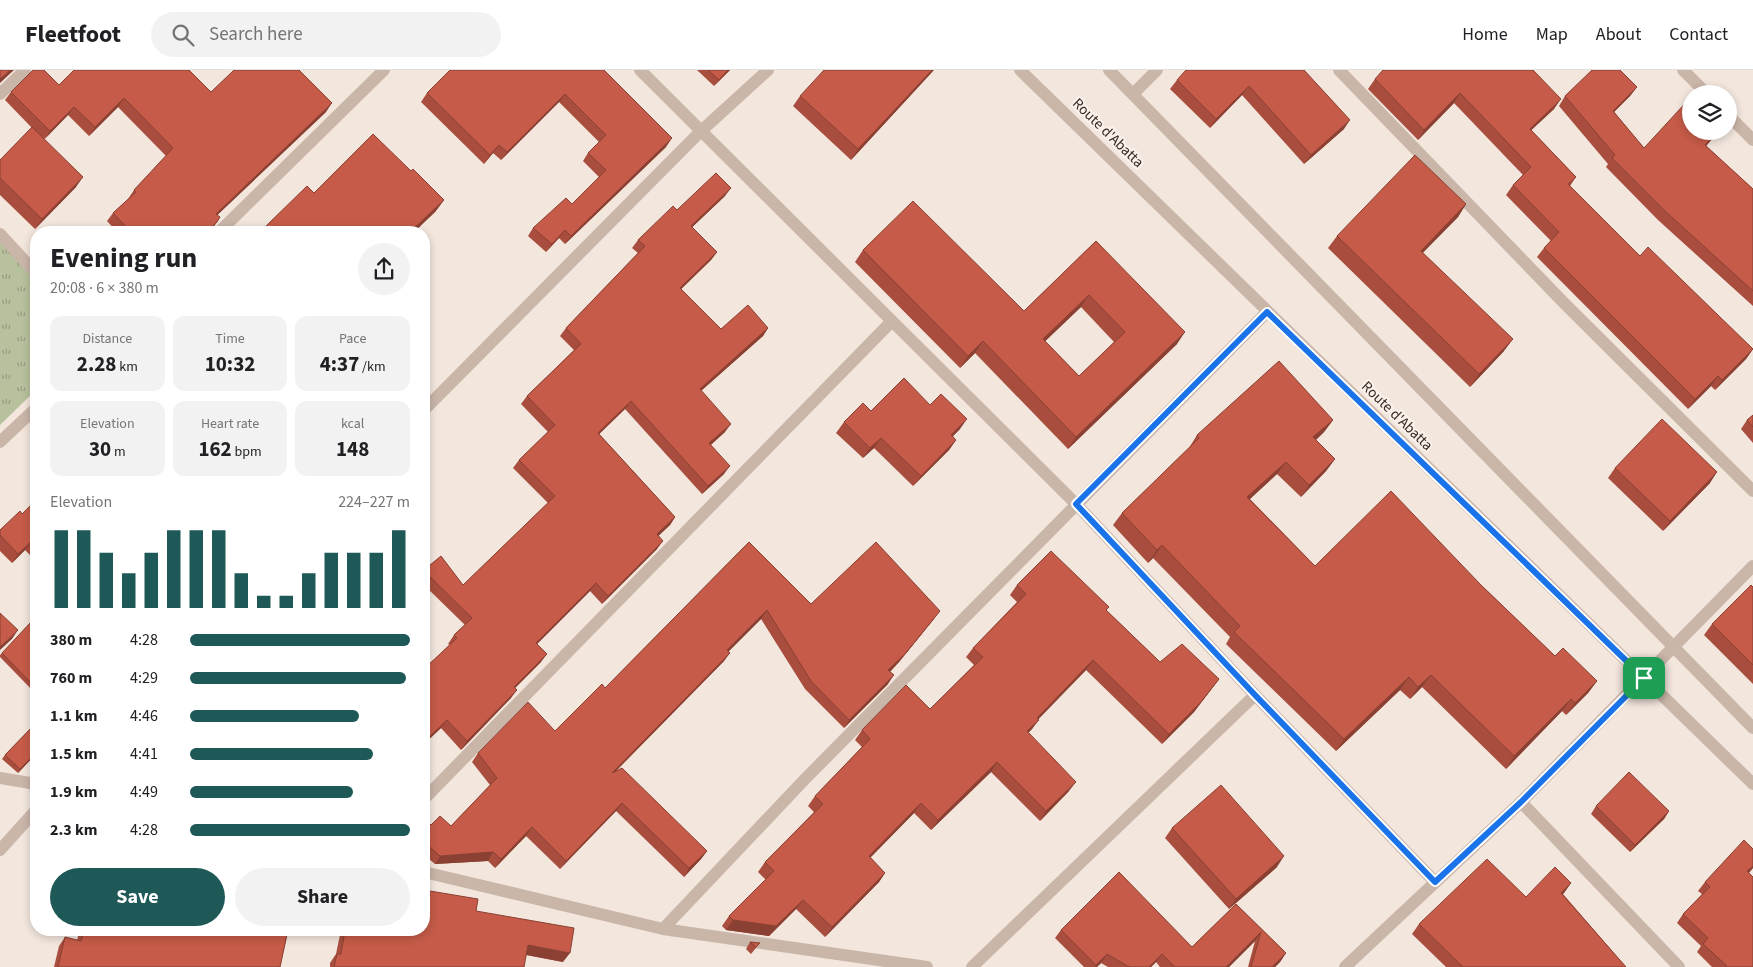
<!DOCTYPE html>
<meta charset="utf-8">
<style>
body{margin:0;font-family:"Source Sans 3",sans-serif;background:#f2f2f2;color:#202124;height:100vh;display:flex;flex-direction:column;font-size:19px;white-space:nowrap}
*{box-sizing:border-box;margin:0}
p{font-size:16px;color:#757577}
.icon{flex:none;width:28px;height:28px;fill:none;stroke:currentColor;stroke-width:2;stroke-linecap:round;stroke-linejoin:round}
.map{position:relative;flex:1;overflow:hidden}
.sheet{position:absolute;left:30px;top:156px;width:400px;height:710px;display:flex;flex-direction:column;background:#fff;border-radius:20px;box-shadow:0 2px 8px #0003}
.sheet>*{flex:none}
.buttons{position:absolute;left:1682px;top:15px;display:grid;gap:10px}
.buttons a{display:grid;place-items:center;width:55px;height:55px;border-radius:50%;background:#fff;box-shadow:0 2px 8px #0003;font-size:25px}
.pin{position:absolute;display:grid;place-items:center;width:42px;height:42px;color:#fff;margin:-21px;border-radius:10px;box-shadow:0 2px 8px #0006}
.round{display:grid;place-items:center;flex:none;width:52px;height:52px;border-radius:26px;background:#f2f2f2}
.head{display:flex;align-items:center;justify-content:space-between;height:85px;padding:0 20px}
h1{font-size:28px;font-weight:700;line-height:38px}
.stats{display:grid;grid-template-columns:repeat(3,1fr);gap:8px;height:85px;padding:5px 20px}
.stats div{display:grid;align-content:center;border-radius:12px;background:#f2f2f2;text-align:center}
.stats b{font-size:21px;font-weight:700}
.stats small{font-size:14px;font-weight:400}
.stats p{font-size:14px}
.chart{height:140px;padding:10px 20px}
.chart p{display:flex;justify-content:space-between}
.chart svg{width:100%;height:90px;margin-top:5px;stroke:#1e5957;stroke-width:6}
.cta{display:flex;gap:10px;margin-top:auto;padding:10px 20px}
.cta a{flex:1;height:58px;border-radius:30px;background:#1e5957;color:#fff;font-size:20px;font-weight:700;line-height:58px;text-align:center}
.cta a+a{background:#f2f2f2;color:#202124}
ul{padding:0 20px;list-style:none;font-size:16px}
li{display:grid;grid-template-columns:80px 60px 1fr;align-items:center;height:38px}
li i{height:12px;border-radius:6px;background:#1e5957}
header{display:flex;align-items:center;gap:30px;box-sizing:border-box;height:70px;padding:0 25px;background:#fff;border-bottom:1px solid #e0e0e0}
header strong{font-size:24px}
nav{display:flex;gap:28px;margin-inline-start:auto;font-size:18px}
.search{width:350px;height:45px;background:#f2f2f2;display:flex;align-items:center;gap:12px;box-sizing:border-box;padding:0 18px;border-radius:28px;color:#757577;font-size:19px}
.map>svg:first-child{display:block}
.grass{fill:url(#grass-tufts)}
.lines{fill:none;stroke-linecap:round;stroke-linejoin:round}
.minor{stroke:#cab5a9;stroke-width:12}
.tertiary{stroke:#cab5a9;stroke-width:12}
.wall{fill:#a94e3e;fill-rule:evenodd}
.shaded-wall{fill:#8a4032}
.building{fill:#c55b48;stroke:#8a4032;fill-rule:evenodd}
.route-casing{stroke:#fff;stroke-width:10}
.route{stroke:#1a73e8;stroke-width:6}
.labels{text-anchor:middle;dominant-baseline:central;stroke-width:4.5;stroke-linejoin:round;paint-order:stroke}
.street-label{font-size:15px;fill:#372c29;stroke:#faf1e9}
</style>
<header>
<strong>Fleetfoot</strong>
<div class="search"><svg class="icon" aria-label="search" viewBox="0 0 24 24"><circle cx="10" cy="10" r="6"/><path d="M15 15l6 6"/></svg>Search here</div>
<nav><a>Home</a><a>Map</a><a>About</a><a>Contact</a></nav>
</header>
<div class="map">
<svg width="1753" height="897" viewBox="0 0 1753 897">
<defs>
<pattern id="grass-tufts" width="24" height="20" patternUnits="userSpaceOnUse" patternTransform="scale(1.25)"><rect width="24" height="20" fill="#b8c19d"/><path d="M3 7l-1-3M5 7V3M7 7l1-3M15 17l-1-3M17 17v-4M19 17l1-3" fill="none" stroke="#969d80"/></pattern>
</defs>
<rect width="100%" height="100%" fill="#f2e6dd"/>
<path class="grass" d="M0 168 36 209V320L0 355Z"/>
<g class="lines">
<path class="minor" d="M1339 0 1564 233 1753 421
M1683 0 1707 24
M0 24 25 0
M1133 24 1157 0
M1729 46 1753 70
M219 162 384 0
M0 164 36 203
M892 251 1076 434 1255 625 1435 812
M424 340 700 62 768 0
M0 372 36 338
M0 708 36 714
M424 729 892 251 640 0
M1521 732 1753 496
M0 780 36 740
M424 802 663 859 927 897
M663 859 805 709 1267 242
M972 897 1255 625
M1345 897 1521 732 1679 897"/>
<path class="tertiary" d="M1020 0 1753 714
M1109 0 1753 658"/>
</g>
<path class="wall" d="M604 0 666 77 565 174 559 168 546 182 528 166 533 158 572 134 599 107 583 91 588 83 599 72 559 32 501 90 493 83 484 94 421 32 427 23Z
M697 0H730L714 16Z
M1304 0 1344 59 1304 94 1242 25 1210 58 1170 19 1177 10Z
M932 2 851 90 793 36 800 26Z
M1375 9 1554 39 1531 60 1576 107 1570 116 1640 186 1753 279 1746 289 1715 320 1711 316 1688 339 1537 187 1544 178 1551 171 1506 125 1513 115 1523 105 1454 33 1418 70 1368 19Z
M59 15 211 22 326 42 217 145 211 161 209 162H117L107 151 113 143 128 129 134 120 166 86 118 37 89 66 68 45 44 69 76 117 35 159 0 125V90L32 58 5 30 11 22Z
M1637 17 1630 26 1614 42 1644 78 1717 63 1706 76 1753 119V236L1658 150 1606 97 1608 94 1559 36 1565 26Z
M411 101 444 130 435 142 414 162H261L264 158 314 123Z
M725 126 692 157 717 182 711 190 681 219 721 259 768 258 763 266 701 321 725 362 711 375 724 404 702 424 625 339 599 364 675 447 670 455 658 466 657 479 602 534 590 521 537 574 541 592 515 618 511 628 461 680 441 658 424 674V599L450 575 448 574 454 565 465 555 424 515V500L463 515 548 433 513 398 519 390 548 362 521 334 527 326 574 280 560 266 566 258 638 183 632 178 638 170 677 140Z
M1466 134 1458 147 1422 183 1504 281 1470 317 1328 178 1337 166Z
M1096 171 1177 274 1068 379 975 283 960 298 855 192 863 180 1024 241ZM1081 237 1114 272 1079 306 1045 271Z
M930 335 960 359 953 366 956 370 949 380 913 416 874 378 863 388 836 363 844 352 871 341Z
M1753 345V373L1741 359 1747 350Z
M1333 350 1324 362 1316 370 1335 389 1326 401 1301 427 1277 404 1250 429 1315 496 1481 515 1555 586 1597 611 1588 623 1566 645 1562 641 1506 699 1422 617 1410 629 1400 620 1336 681 1226 574 1230 567 1153 488 1148 493 1113 455 1122 443 1189 378 1197 365Z
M1615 398 1710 413 1663 461 1608 408Z
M36 430V491L25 480 12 493 0 481V460L22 444Z
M749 472 811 534 934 549 899 592 890 602 888 614 844 658 805 619 761 549 729 581 724 591 617 700 707 781 701 789 684 807 616 741 560 799 526 766 495 798 488 791 435 794 424 785V748L431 755 451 756 490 715 472 692 478 683 555 661 605 618Z
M1017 515 1106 540 1160 592 1219 609 1194 642 1162 674 1086 600 1038 649 1032 659 1028 663 1069 721 1040 751 991 702 931 760 914 743 870 788 885 803 879 812 825 867 796 839 769 866 726 860 722 856 729 846 766 810 758 802 765 792 814 742 808 736 815 726 862 677 855 670 862 660 930 639 974 595 966 587 973 578 1017 532 1010 525Z
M1753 517V614L1704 565 1712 554Z
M36 557V624L0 587V585L2 583Z
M36 653V684L18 703 2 689 5 685Z
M1596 736 1669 741 1664 749 1630 782 1591 744Z
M1172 758 1277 797 1229 839 1165 768Z
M1753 798 1749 803 1753 897H1712L1697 882 1701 876 1677 853 1683 844 1702 824 1698 821 1705 812Z
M1571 813 1563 824 1626 897H1446L1412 864 1419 854 1526 827Z
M1236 834 1286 883 1280 892 1275 897H1248L1255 871 1229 897H1160L1156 892 1151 897H1108L1101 893 1097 897H1084L1055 868 1061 860 1192 877Z
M476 841 563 892 526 885 524 897H330V893L336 884 341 860H424Z
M80 860H288L280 897H54L59 876 65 867 77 870Z
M750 872 760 873 751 884 746 879Z"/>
<path class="shaded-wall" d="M10 0H14L0 13V9Z
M728 0H730L714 16 719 10Z
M932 0H934L851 90 858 79Z
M1249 16 1242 25 1210 58 1216 49Z
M1637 17 1630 26 1606 50 1613 41Z
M1460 23 1454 33 1418 70 1424 60Z
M565 24 559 32 501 90 507 82Z
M124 28 118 37 89 66 95 57Z
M1561 29 1554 39 1523 68 1530 59Z
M332 33 326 42 210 152 216 144Z
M74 37 68 45 44 70 50 61Z
M1350 50 1344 59 1304 94 1311 85Z
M1718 61H1719L1699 84 1705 75Z
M672 68 666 77 565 174 571 166Z
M499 75 493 83 484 94 490 85Z
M83 107 76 117 35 159 42 149Z
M731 118 725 126 685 164 691 156Z
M444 130 435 142 414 162H410Z
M1466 134 1458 147 1412 194 1421 181Z
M217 152 211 161 209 162H207Z
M565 160 559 168 546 182 552 174Z
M717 182 711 190 674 226 680 218Z
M1089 225 1081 237 1035 281 1043 269Z
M768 258 763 266 694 327 700 319Z
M1185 262 1177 274 1068 379 1076 367Z
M1513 269 1504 281 1470 317 1479 304Z
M983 271 975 283 960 298 968 286Z
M1753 279 1746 289 1715 320 1722 310Z
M1718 306 1711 316 1688 339 1695 329Z
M631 331 625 339 592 371 598 363Z
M967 349 960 359 944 375 951 365Z
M1333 350 1324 362 1305 380 1313 367Z
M731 354 725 362 703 381 709 373Z
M881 368 874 378 863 388 870 378Z
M956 370 949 380 913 416 921 406Z
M1335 389 1326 401 1301 427 1309 415Z
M1286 392 1277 404 1239 439 1247 427Z
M730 396 724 404 702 424 708 416Z
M1717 402 1710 413 1663 461 1670 451Z
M675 447 670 455 651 473 657 464Z
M32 471 25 480 12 493 18 484Z
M663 471 657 479 602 534 608 526Z
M1162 475 1153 488 1148 493 1157 480Z
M596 513 590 521 530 581 536 573Z
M767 540 761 549 722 588 727 580Z
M940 541 899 592 883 609 888 600Z
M18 560 12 569 0 580V577Z
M730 583 724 591 606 711 612 703Z
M547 584 541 592 508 625 514 617Z
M1093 590 1086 600 1030 658 1037 648Z
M894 605 888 614 844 658 849 650Z
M1431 605 1422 617 1410 629 1418 617Z
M1409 607 1400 620 1336 681 1344 669Z
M1219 609 1194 642 1162 674 1169 664Z
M1597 611 1588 623 1566 645 1575 633Z
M517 620 511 628 461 680 467 671Z
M1571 629 1562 641 1506 699 1514 686Z
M447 650 441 658 424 674V672Z
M1039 650 1032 659 1020 671 1027 661Z
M36 683V684L18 703 20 699Z
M997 692 991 702 931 760 938 750Z
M1076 712 1069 721 1040 751 1046 741Z
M622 733 616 741 560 799 566 791Z
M921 733 914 743 862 796 869 786Z
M1669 741 1664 749 1630 782 1635 775Z
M532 757 526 766 495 798 501 789Z
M707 781 701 789 684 807 689 798Z
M493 782 488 791 435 794 440 786Z
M1284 786 1277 797 1229 839 1236 829Z
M1753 796V798L1741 810 1747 801Z
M885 803 879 812 825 867 832 857Z
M1571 813 1564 823 1554 832 1561 823Z
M803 830 796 839 769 866 726 860 733 850Z
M1261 862 1255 871 1229 897H1226Z
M528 875 570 883 563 892 522 884Z
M1286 883 1280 892 1275 897H1272Z
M1107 884 1101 893 1097 897H1095Z
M1162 884 1156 892 1151 897H1149Z"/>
<path class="building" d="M0 0H10L0 9Z
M33 0H44L59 15 74 0H189L211 22 234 0H299L332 33 216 144 220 147 217 152 207 162H131L113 143 136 122 134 120 173 78 124 28 95 57 74 37 50 61 11 22Z
M450 0H604L672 68 571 166 565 160 552 174 533 158 566 128 572 134 606 100 588 83 606 65 565 24 507 82 499 75 490 85 427 23Z
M708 0H728L719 10Z
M824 0H932L858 79 800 26Z
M1186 0H1304L1350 50 1311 85 1249 16 1216 49 1177 10Z
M1383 0H1533L1561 29 1530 59 1576 107 1568 114 1640 186 1648 177 1753 279 1722 310 1718 306 1695 329 1544 178 1559 162 1513 115 1531 97 1460 23 1424 60 1375 9Z
M1592 0H1620L1637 17 1613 41 1644 78 1691 27V61H1718L1705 75 1753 119V221L1665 141 1612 88 1615 85 1565 26Z
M32 57 83 107 42 149 0 108V90Z
M373 64 411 101 413 99 444 130 410 162H269L264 158 307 116 314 123Z
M1415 85 1466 134 1421 181 1513 269 1479 304 1337 166Z
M716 103 731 118 691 156 717 182 680 218 721 259 748 235 768 258 700 319 731 354 709 373 730 396 708 416 631 331 598 363 675 447 657 464 663 471 608 526 596 513 536 573 547 584 514 617 517 620 467 671 447 650 424 672V599L457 568 454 565 472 548 424 501V500L441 486 463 515 555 426 519 390 555 355 527 326 581 274 566 258 645 176 638 170 673 136 677 140Z
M913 131 1024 241 1096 171 1185 262 1076 367 983 271 968 286 863 180ZM1089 225 1125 262 1079 306 1043 269Z
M1279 291 1333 350 1313 367 1335 389 1309 415 1286 392 1247 427 1315 496 1391 421 1481 515 1555 586 1563 578 1597 611 1575 633 1571 629 1514 686 1431 605 1418 617 1409 607 1344 669 1234 562 1240 556 1162 475 1157 480 1122 443 1199 368 1197 365Z
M904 308 930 335 941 324 967 349 951 365 956 370 921 406 881 368 870 378 844 352 863 333 871 341Z
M1753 345V357L1747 350Z
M1662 349 1717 402 1670 451 1615 398Z
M36 430V476L32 471 18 484 0 465V460L20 441 22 444Z
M749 472 811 534 876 472 940 541 905 584 888 600 894 605 849 650 811 611 767 540 727 580 730 583 612 703 622 698 707 781 689 798 622 733 566 791 532 757 501 789 493 782 440 786 424 772V748L431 755 440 746 451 756 497 708 478 683 528 632 555 661 602 614 605 618Z
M1051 481 1109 537 1106 540 1160 592 1182 574 1219 609 1201 632 1169 664 1093 590 1037 648 1039 650 1027 661 1076 712 1046 741 997 692 938 750 921 733 869 786 885 803 832 857 803 830 776 856 733 850 729 846 774 801 765 792 823 734 815 726 870 669 862 660 906 615 930 639 983 587 973 578 1026 524 1017 515Z
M1751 515 1753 517V595L1712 554Z
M0 543 18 560 0 577Z
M31 552 36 557V618L2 583Z
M36 653V683L20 699 5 685Z
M1629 702 1669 741 1635 775 1596 736Z
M1221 715 1284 786 1236 829 1172 758Z
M1744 770 1753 779V796L1747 801 1753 807V897H1726L1727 896 1703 874 1708 868 1683 844 1710 817 1705 812Z
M1487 789 1526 827 1555 797 1571 813 1561 823 1626 897H1463L1419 854Z
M1119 802 1192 877 1236 834 1286 883 1272 897H1251L1261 862 1226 897H1175L1162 884 1149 897H1129L1107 884 1096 895 1061 860Z
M424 820 478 829 476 841 574 858 570 883 528 875 524 897H334L337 884H341L345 860H424Z
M84 860H288L280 897H58L65 867 81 871Z
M750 872 760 873 756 877Z"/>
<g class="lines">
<g class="route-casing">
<path id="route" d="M1267 242 1644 608 1521 732 1435 812 1255 625 1076 434Z"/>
</g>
<use href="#route" class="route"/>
</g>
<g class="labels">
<g class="street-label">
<text transform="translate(1108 63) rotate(44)">Route d'Abatta</text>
<text transform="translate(1397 346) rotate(44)">Route d'Abatta</text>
</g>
</g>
</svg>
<div class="buttons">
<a><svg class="icon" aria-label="layers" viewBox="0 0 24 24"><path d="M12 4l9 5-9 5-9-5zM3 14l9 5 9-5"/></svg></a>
</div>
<div class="pin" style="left:1644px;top:608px;background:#1e9e55"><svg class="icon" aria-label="arrive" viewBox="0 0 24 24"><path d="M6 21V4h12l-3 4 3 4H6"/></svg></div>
<section class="sheet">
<div class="head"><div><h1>Evening run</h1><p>20:08 · 6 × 380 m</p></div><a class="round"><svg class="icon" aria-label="share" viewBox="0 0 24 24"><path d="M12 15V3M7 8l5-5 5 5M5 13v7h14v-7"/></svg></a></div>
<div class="stats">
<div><p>Distance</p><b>2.28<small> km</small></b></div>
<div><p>Time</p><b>10:32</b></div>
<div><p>Pace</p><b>4:37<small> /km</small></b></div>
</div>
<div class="stats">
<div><p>Elevation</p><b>30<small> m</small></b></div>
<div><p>Heart rate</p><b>162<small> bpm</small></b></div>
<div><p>kcal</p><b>148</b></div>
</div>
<div class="chart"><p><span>Elevation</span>224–227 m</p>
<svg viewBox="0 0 160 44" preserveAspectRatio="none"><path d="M5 44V6M15 44V6M25 44V17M35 44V27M45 44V17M55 44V6M65 44V6M75 44V6M85 44V27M95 44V38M105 44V38M115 44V27M125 44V17M135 44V17M145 44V17M155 44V6"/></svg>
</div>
<ul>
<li><b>380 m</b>4:28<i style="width:100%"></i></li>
<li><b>760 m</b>4:29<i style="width:98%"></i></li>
<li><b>1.1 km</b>4:46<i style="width:77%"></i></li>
<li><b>1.5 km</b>4:41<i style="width:83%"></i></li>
<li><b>1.9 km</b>4:49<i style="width:74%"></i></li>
<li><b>2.3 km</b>4:28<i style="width:100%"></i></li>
</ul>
<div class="cta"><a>Save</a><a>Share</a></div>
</section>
</div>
